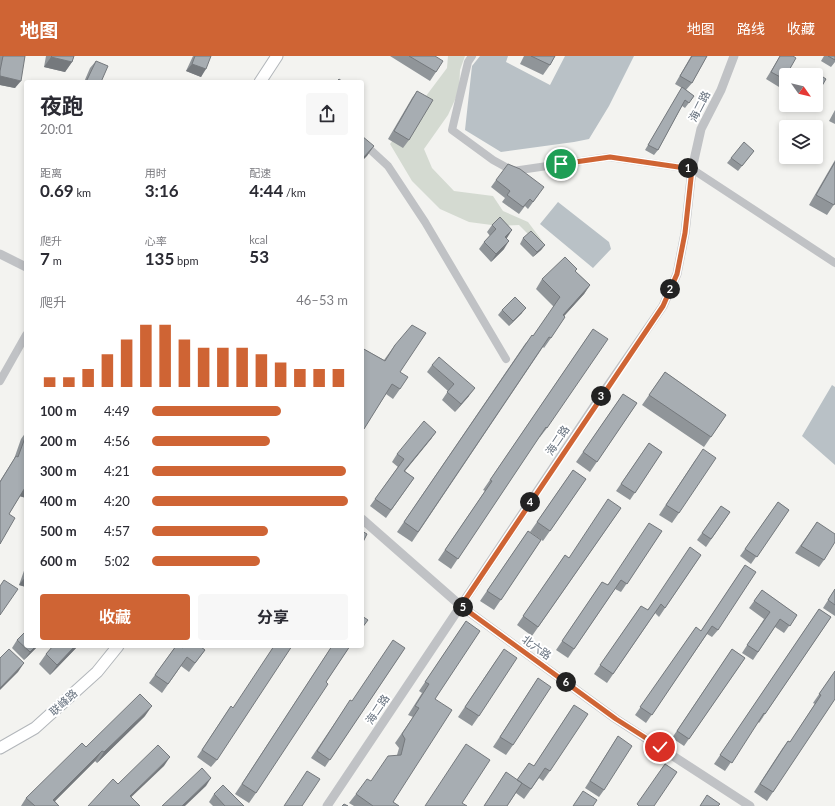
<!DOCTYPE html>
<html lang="zh">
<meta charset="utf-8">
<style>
body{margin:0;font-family:Lato,"Noto Sans SC",sans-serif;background:#f7f7f7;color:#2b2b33;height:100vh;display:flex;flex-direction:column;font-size:15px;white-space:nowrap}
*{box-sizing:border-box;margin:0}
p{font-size:13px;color:#7c7c81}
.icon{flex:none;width:22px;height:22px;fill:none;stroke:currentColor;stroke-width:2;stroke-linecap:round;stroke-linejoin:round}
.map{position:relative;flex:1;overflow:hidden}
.side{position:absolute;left:24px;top:24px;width:340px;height:568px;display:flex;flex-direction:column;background:#fff;border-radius:4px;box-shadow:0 2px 6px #0003}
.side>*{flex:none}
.needle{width:26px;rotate:124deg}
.controls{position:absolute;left:779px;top:12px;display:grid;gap:8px}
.controls a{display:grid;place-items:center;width:44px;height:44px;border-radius:4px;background:#fff;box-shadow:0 2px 6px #0003;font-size:20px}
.pin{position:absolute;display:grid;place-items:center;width:34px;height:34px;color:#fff;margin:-17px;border:2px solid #fff;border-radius:50%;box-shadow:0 1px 4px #0007}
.km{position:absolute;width:20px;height:20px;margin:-10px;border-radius:50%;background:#222;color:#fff;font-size:11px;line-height:20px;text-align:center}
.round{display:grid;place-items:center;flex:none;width:42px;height:42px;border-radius:4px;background:#f7f7f7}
.head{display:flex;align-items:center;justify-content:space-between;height:68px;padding:0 16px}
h1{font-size:22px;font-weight:700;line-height:30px}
.metrics{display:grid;grid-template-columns:repeat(3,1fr);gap:6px;height:68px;padding:4px 16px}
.metrics div{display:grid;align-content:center}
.metrics b{font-size:17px;font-weight:700}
.metrics small{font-size:11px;font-weight:400}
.metrics p{font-size:11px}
.chart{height:112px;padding:8px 16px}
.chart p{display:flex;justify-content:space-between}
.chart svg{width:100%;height:72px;margin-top:4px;stroke:#cf6434;stroke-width:6}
.primary-button{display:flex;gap:8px;margin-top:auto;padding:8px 16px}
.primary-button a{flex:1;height:46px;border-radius:4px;background:#cf6434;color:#fff;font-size:16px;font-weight:700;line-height:46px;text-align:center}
.primary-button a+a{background:#f7f7f7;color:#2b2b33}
ul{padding:0 16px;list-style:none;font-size:13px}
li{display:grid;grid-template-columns:64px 48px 1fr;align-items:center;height:30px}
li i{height:10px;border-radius:5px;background:#cf6434}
header{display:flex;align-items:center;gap:24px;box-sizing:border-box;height:56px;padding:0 20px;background:#cf6434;color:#fff}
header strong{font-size:19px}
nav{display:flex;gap:22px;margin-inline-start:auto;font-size:14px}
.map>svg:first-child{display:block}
.green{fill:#d4dad1}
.water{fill:#b9c1c6}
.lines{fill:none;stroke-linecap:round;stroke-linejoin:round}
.secondary-casing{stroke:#b2b6ba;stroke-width:13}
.minor{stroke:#c0c2c5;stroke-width:8}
.tertiary{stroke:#c0c2c5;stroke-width:9}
.secondary{stroke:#fff;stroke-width:11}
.wall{fill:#909599}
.shaded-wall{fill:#75797d}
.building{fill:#a7adb2;stroke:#75797d}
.route-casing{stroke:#fff;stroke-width:8}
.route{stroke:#cf6434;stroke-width:5}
.labels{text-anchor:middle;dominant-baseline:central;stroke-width:4;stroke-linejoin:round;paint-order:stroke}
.street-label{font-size:11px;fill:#66717e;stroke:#fff}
</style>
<header>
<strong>地图</strong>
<nav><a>地图</a><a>路线</a><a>收藏</a></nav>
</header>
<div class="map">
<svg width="835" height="750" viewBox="0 0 835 750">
<rect width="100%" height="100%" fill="#f3f3f0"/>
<path class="green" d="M448 0H465L460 14 459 35 448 59 424 93 432 112 454 135 493 140 503 155 528 166 543 186 539 189 519 169 499 170 469 166 440 153 412 125 390 88 447 12Z"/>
<path class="water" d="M480 0H508L506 6 550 29 565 0H634L609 50 589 83 574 86 501 96 465 74 472 10Z
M558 146 609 186 611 193 593 212 540 168Z
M832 329 835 331V409L802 380Z"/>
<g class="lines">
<g class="secondary-casing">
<path id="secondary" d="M260 26 277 0
M0 692 35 672 97 616 118 590"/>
</g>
<path class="minor" d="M472 0 468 6 452 74 493 104 513 115 609 101 692 113 835 207
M362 86 388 110 425 166 506 303
M0 325 26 279"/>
<path class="tertiary" d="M0 198 26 211
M362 463 461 550 616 663 750 750
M327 750 605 334 663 250 677 218 685 177 692 113 701 73 721 34 734 0"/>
<use href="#secondary" class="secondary"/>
</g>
<path class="wall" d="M0 0H25L15 32 0 29Z
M46 0H74L72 6 65 16 44 11Z
M193 0H211L201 21 186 15Z
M390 0H435L436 16 430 25Z
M524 0H555L550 9 543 19 520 8Z
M691 0H707L692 27 686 34 694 40 685 52 682 50 658 94 654 99 645 94 682 32 675 28Z
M780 0H793L784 23 779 31 766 23Z
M824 0H835V6L831 11 821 5Z
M96 5 101 26H84L90 12Z
M417 35 409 84 403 92 388 83 412 42Z
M805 49H810L809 51Z
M835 54V68L829 65Z
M754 95 738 115 727 107 731 102Z
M835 104V147L827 159 809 149Z
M496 124 539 138 528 153 525 150 519 158 502 146 505 142 491 131Z
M492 169 506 182 504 193 491 206 479 193 484 186 490 180 487 176Z
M523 182 545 189 541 194 533 201 520 188Z
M577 213 575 215 590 229 584 238 564 260 551 282 544 292 543 291 412 486 397 476 525 288 533 280 554 251 536 233 542 223Z
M502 254 522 257 509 270 498 259Z
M593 273 547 372 540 381H539L451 513 438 504 485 435 483 434Z
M395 289 400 316V333L393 343 386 338 362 375V292L384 304Z
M432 309 469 340 455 356 442 344 448 335 427 316Z
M665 316 726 359 704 391 642 349Z
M623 338 637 347 590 416 576 406Z
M26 376V442L20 440 9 458 0 488V425L14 403 21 383Z
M436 376 431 383 405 415 414 422 386 462 370 450 398 411 392 406 397 398Z
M649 387 662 396 630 444 616 435Z
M696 403 679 457 672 467 659 459Z
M573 414 586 423 543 485 530 476Z
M778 446 789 454 751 508 740 500Z
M721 450 730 456 706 491 697 484Z
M621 452 532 580 517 569 565 499 569 502Z
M817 466 824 504 819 511 795 497Z
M528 475 541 484 494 554 480 545Z
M662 475 621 536 615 533 568 602 556 594 602 526 607 529Z
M701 499 659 561 655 557 607 627 594 618 641 550 647 554Z
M26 509V531L19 529Z
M745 509 718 574 712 581 707 578 646 667 635 659 696 571 701 575Z
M835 533V560L823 552Z
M762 534 797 559 784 577 775 571 753 604 742 597 764 563 749 552Z
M819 553 831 561 759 667 758 666 725 715 714 708Z
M466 565 393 746 399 750H354L349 747 356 738 371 725 397 699 399 692 395 687 413 661 408 659 422 637 419 635Z
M17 584 38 590 24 604 12 592Z
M53 590H78L50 619 39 608 46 598Z
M176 590 183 592 201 591 205 594 189 616 181 610 162 637 149 627Z
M332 590H350L326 626 256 737 249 747 235 738Z
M405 592 325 711 311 702 345 652Z
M732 593 745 602 684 690 672 682Z
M497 603 479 660 472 670 458 661Z
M835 615 773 736 767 745 754 736 782 693 788 685 790 686 815 648 813 647Z
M538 622 513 689 506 699 493 691Z
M574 649 550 715 543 725 539 722 524 743 516 737 507 750H484L506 716 517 724 529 707 534 710Z
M231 650 217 704 211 711 197 701Z
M145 660 97 707 95 705 55 745 59 750H21L26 742 86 691Z
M618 680 604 734 599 741 585 732Z
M214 738 244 750H213L209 746Z"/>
<path class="shaded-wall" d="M51 1 72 6 65 16 44 11Z
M192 8 206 13 201 21 186 15Z
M0 20 21 25 15 32 0 29Z
M374 90 367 100 362 105V103Z
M512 174 507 182 500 188 505 181Z
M509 185 504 193 491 206 496 198Z
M545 189 541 194 533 201 537 196Z
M590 229 584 238 556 269 563 259Z
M526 252 522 257 509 270 513 265Z
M475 332 469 340 455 356 461 348Z
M436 376 431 383 399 422 404 415Z
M26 430V442L19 440Z
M26 520V531L19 529Z
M36 590H38L24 604 30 596Z
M75 590H78L50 619 57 609Z
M24 607 18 616 0 634V632Z
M152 650 145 660 97 707 104 696Z
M102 695 95 705 50 750 53 744Z
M170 701 164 710 124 748 130 740Z
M211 722 206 730 185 750H182Z"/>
<path class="building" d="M3 0H25L21 25 0 20V15Z
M52 0H74L72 6 51 1Z
M195 0H211L206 13 192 8Z
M409 0H435L443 5 436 16Z
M531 0H555L550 9Z
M692 0H707L692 27 680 20Z
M780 0H793L796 2 784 23 771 16Z
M828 0H835V4Z
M96 5 108 10 101 26H86Z
M814 15 826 23 816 40V19H812Z
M339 23 343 26H336Z
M682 31 694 40 689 47 685 44 658 94 648 89Z
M417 35 433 44 409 84 394 75Z
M362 80 374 90 362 103Z
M744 86 754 95 742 110 731 102Z
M835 106V147L834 149 816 139Z
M508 108 520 113 544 131 533 146 530 143 523 151 507 139 510 135 496 124Z
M500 161 512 174 505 181 509 185 496 198 484 186 496 173 492 169Z
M531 175 545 189 537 196 523 182Z
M565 201 577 213 575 215 590 229 563 259 565 261 551 282 549 281 418 476 404 466 532 279 533 280 560 241 542 223Z
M515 241 526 252 513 265 502 254Z
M412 269 426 277 400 316 408 321 400 333 392 328 364 373 362 372V292L385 305 395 289Z
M593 273 608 283 547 372 546 371 458 503 445 494 492 425 490 424Z
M439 301 475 332 461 348 447 336 454 328 432 309Z
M665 316 726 359 711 381 649 339Z
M623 338 637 347 597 406 583 396Z
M424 365 436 376 404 415 414 422 391 454 375 443 404 403 397 398Z
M26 379V430L9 458 15 462 0 488V426L16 400 18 401Z
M649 387 662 396 635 437 621 428Z
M703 393 716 402 679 457 666 449Z
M573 414 586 423 550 475 537 466Z
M608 443 621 452 538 571 523 560 565 499 569 502Z
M778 446 789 454 757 501 745 493Z
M721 450 730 456 711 483 702 477Z
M817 466 835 478V486L824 504 801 490Z
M649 467 662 475 627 528 621 524 574 593 562 585 602 526 608 529Z
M362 475 367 478 362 488Z
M528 475 541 484 501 544 487 535Z
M690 491 701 499 665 552 661 548 613 618 600 609 641 550 648 554Z
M745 509 756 516 718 574 712 570 652 659 640 651 696 571 701 575Z
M4 524 18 533 0 559V530Z
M835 533V549L828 544Z
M762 534 797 559 790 570 780 563 758 596 747 589 770 556 754 545Z
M819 553 831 561 765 658 764 657 732 707 720 699Z
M362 560 368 564 362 572Z
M466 565 480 575 435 643 452 654 393 746 399 750H373L356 738 367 723 371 725 388 700 401 699 405 683 402 678 419 652 415 650 429 628 425 626Z
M26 575V590H36L30 596 17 584Z
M393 584 405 592 330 704 317 695 350 644 352 645Z
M53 590H75L57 609 46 598Z
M176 590H180L183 592 185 590H201V591L205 594 195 607 187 601 168 628 155 619Z
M274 590H292L217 704 202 694 231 650 233 652Z
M332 590H350L326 626 328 628 256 737 242 728Z
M9 593 24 607 0 632V602Z
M504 593 517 602 479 660 465 651Z
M732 593 745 602 689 683 677 675Z
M835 615V643L773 736 760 728 788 685 790 686 821 639 819 638Z
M538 622 551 631 513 689 500 681Z
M140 638 152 650 104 696 102 695 53 744 59 750H35L26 742 82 687 86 691Z
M574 649 588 658 550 715 545 712 531 733 517 724 529 707 534 710Z
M618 680 632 690 604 734 590 725Z
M466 688 490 704 462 747 467 750H425Z
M158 689 170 701 130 740 140 750H88L113 723 118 728Z
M665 708 677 716 654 750H639L637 748Z
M202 712 211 722 182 750H162Z
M307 715 320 723 302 750H284Z
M506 716 522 727 507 750H484Z
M223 729 244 750H225L214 738Z
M583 735 597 744 593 750H573Z
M707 739 720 748 718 750H700Z
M344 748 348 750H342Z"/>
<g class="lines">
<g class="route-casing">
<path id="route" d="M561 108 610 101 692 113 685 177 677 218 663 250 461 550 616 663 660 691"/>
</g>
<use href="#route" class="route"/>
</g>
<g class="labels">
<g class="street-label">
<text transform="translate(699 50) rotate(-63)">海二路</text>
<text transform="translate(557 384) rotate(-56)">海二路</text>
<text transform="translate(537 591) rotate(36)">北六路</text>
<text transform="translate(63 646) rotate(-42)">联峰路</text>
<text transform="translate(377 653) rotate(-56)">海二路</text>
</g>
</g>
</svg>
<div class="controls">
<a><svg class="needle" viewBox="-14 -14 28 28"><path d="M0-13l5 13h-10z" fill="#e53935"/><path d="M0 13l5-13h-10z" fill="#7c7c81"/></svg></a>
<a><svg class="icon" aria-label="layers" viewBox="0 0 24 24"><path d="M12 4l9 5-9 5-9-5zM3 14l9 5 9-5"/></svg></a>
</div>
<div class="pin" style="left:561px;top:108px;background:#1e9e55"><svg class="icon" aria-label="arrive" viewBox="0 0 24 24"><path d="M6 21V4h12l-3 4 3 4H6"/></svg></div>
<div class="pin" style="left:660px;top:691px;background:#d93025"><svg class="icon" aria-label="check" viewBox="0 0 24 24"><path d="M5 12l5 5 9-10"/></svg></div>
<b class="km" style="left:688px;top:112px">1</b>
<b class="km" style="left:670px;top:233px">2</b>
<b class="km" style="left:601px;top:340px">3</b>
<b class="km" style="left:530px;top:446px">4</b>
<b class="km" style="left:463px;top:551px">5</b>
<b class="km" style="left:566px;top:626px">6</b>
<section class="side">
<div class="head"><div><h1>夜跑</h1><p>20:01</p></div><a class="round"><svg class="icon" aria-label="share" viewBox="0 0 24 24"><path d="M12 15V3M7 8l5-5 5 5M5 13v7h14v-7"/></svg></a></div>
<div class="metrics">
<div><p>距离</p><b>0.69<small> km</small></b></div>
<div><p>用时</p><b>3:16</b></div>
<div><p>配速</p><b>4:44<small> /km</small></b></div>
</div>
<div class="metrics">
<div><p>爬升</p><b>7<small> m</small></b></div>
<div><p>心率</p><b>135<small> bpm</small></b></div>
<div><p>kcal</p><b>53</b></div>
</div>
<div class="chart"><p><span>爬升</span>46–53 m</p>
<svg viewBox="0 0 160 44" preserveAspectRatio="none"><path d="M5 44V38M15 44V38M25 44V33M35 44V24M45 44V15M55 44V6M65 44V6M75 44V15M85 44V20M95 44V20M105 44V20M115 44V24M125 44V29M135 44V33M145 44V33M155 44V33"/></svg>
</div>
<ul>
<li><b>100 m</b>4:49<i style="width:66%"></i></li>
<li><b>200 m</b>4:56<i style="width:60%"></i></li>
<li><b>300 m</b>4:21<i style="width:99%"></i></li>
<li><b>400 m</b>4:20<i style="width:100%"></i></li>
<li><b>500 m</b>4:57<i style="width:59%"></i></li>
<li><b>600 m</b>5:02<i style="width:55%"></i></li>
</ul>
<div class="primary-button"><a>收藏</a><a>分享</a></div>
</section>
</div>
